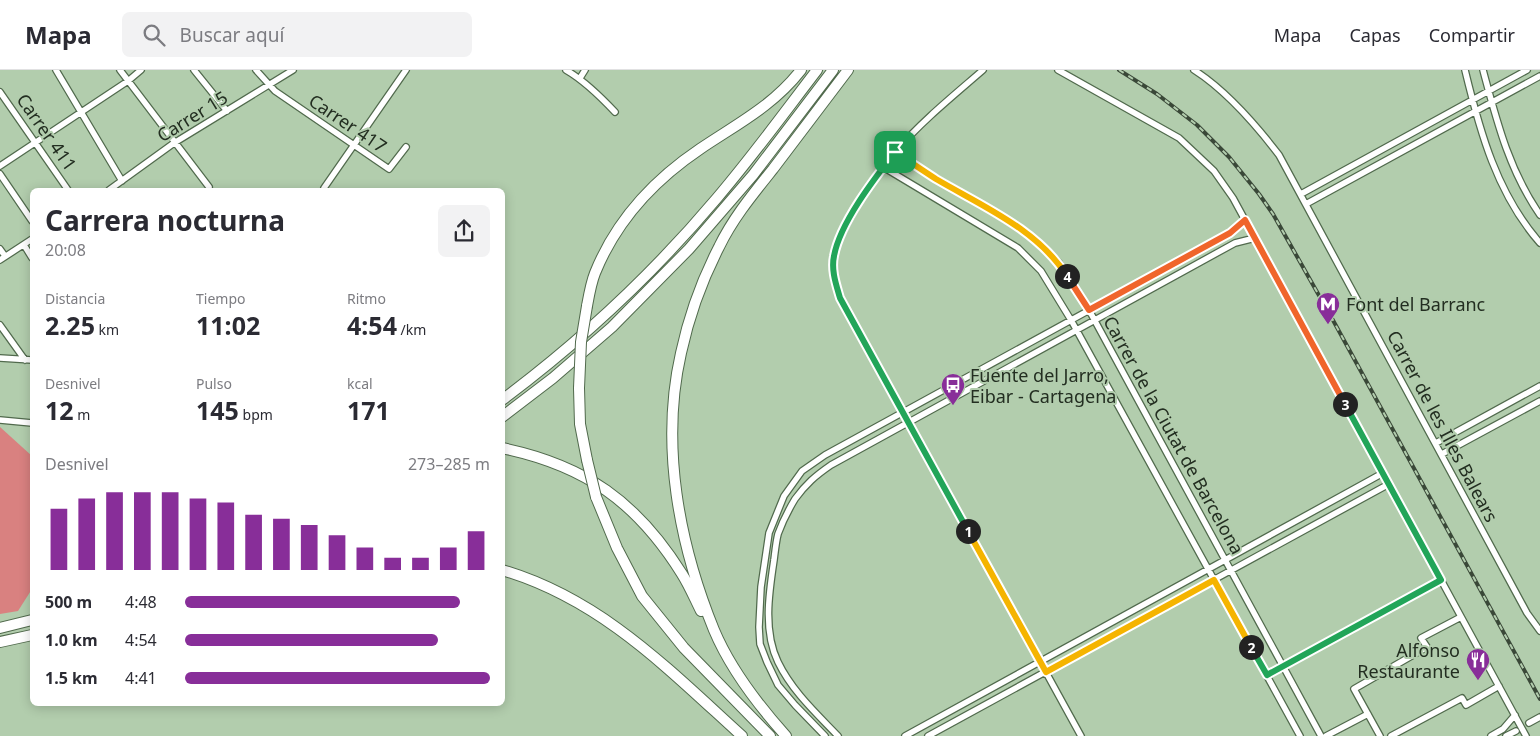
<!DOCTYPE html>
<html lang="es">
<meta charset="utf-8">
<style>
body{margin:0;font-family:"Noto Sans",sans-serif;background:#f2f2f3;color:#2b2b33;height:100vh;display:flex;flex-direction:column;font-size:19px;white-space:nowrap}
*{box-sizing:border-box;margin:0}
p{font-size:16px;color:#7c7c81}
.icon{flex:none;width:28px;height:28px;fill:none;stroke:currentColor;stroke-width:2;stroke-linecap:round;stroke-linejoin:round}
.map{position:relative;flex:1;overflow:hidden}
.sheet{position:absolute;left:30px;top:118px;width:475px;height:518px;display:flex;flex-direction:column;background:#fff;border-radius:8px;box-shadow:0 2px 12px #0003}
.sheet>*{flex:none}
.pin{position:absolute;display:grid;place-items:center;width:42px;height:42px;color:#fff;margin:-21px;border-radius:10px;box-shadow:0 2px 8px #0006}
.km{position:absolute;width:25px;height:25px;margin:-12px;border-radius:50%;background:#222;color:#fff;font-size:14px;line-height:25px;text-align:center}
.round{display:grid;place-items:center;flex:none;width:52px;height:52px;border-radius:8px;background:#f2f2f3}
.summary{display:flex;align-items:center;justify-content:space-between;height:85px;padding:0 15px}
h1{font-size:28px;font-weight:700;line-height:38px}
.metrics{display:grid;grid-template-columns:repeat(3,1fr);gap:8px;height:85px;padding:5px 15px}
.metrics div{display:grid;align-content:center}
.metrics b{font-size:25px;font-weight:700}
.metrics small{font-size:14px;font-weight:400}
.metrics p{font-size:14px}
.chart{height:140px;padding:10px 15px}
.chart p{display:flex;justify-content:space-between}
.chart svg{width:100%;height:90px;margin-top:5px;stroke:#882e99;stroke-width:6}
ul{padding:0 15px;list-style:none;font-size:16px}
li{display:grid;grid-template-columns:80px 60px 1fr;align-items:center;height:38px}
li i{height:12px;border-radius:6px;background:#882e99}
header{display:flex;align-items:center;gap:30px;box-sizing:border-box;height:70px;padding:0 25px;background:#fff;border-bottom:1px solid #e1e1e2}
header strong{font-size:24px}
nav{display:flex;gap:28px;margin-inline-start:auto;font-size:18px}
.search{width:350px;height:45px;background:#f2f2f3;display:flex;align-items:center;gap:12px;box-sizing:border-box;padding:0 18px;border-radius:8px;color:#7c7c81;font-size:19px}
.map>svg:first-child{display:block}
.green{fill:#d98180}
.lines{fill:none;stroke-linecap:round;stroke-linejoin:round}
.minor-casing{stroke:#516a4d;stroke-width:8}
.motorway-casing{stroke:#516a4d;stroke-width:12}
.minor{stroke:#fff;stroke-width:5.5}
.motorway{stroke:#fff;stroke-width:10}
.rail-casing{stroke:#3a4838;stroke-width:4}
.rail{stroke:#b2cdad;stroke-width:2;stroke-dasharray:5.5;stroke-linecap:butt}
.motorway-bridge-casing{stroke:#516a4d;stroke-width:12;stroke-linecap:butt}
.motorway-bridge{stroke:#fff;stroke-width:10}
.split-1-casing{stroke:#fff;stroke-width:10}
.split-2-casing{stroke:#fff;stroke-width:10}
.split-3-casing{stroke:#fff;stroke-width:10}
.split-4-casing{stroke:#fff;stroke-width:10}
.split-5-casing{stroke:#fff;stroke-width:10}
.split-1{stroke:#22a559;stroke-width:6}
.split-2{stroke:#f5b400;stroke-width:6}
.split-3{stroke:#22a559;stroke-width:6}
.split-4{stroke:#f0652b;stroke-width:6}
.split-5{stroke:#f5b400;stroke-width:6}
.labels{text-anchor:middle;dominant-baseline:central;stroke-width:4;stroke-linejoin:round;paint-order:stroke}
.street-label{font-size:18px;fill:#232e21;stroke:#b2cdad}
.poi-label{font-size:18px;fill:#232e21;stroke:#b2cdad;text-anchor:start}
</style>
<header>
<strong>Mapa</strong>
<div class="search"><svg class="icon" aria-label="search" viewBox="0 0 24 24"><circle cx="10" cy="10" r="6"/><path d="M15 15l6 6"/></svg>Buscar aquí</div>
<nav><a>Mapa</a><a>Capas</a><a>Compartir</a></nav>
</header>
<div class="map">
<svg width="1540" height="666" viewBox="0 0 1540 666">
<rect width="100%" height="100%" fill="#b2cdad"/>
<path class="green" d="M0 357 32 386V519L18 541 0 544Z"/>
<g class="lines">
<g class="minor-casing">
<path id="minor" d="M56 0 122 111
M120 0 209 117
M194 0 227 41
M256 0 275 21 389 99 406 77
M566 0C585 11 600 26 615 42
M983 0C953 26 922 51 896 81 878 101 863 124 850 148 844 160 836 172 834 186 831 201 836 214 840 228L1081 666
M1058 0 1179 68 1214 101 1233 128 1526 666
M1194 0C1227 21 1256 55 1279 85L1527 543 1540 561
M1465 0C1480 62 1497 124 1540 173
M1483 0C1497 52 1509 100 1540 145
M580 8 585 0
M0 22 68 120
M895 82 935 108 989 139 1027 163 1059 193 1089 240 1321 666
M0 96 128 11 141 0
M883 97 1018 178 1041 201 1071 250 1300 666
M0 104 32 151
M324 118 406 0
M109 120 174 73 293 0
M1301 124 1527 0
M1306 134 1540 6
M24 175 32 188
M0 179 5 186
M0 190 32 169
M0 255 25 290
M0 288 32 290
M0 350 32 353
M1436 373 1540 316
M1442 384 1540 331
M1267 605 1441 510
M1529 653 1540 647
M825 666 795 635 778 615 767 592 760 574 759 557 761 517 769 463 784 426 802 401 825 385 1230 163 1245 150
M838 666C816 643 792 621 778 592 763 561 769 523 774 490 775 482 776 472 778 464 782 453 789 439 795 429 806 414 815 406 831 395L1235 173 1255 168
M905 666 1383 403
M928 666 1389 414
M1326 666 1368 644
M1380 666 1354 619 1427 577 1421 568 1461 547
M1391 666 1462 628 1466 635 1499 616
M1491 666 1503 659 1515 645
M1506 666 1516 661"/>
</g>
<g class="motorway-casing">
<path id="motorway" d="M587 236C589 225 591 213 595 203 616 151 654 110 700 79 737 54 773 36 801 0
M579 318 580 354 587 390
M502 330C581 271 653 204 717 128 752 87 784 43 817 0
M502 347 553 308 612 257 689 179 753 105 833 0
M502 378C585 395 637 432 682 504 689 515 695 529 701 541
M596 427 617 478 642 526 684 578 770 666
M502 500C601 529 668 599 742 666
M0 558 32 550
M0 572 32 565
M786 666C759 636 730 598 714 560 679 474 660 375 681 283 689 246 702 210 719 177 733 148 753 124 773 99 798 66 823 33 848 0"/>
</g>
<use href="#minor" class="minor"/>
<use href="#motorway" class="motorway"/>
<g class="rail-casing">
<path id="rail" d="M1119 0 1157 24 1197 55 1229 87 1259 124 1273 144 1334 252 1540 629"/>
</g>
<use href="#rail" class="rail"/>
<g class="motorway-bridge-casing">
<path id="motorway-bridge" d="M579 318 581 272 587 236
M587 390 596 427"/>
</g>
<use href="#motorway-bridge" class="motorway-bridge"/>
</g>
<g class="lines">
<g class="split-1-casing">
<path id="split-1" d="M895 82C874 109 840 153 834 186 831 200 836 214 840 228L968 461"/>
</g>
<g class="split-2-casing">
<path id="split-2" d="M968 461 1046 602 1214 510 1251 577"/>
</g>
<g class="split-3-casing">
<path id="split-3" d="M1251 577 1267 605 1441 510 1345 334"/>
</g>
<g class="split-4-casing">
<path id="split-4" d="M1067 206 1089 240 1230 163 1245 150 1345 334"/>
</g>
<g class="split-5-casing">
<path id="split-5" d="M895 82C909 91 922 100 936 109 982 136 1037 159 1067 206"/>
</g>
<use href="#split-1" class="split-1"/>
<use href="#split-2" class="split-2"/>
<use href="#split-3" class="split-3"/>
<use href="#split-4" class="split-4"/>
<use href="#split-5" class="split-5"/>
</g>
<defs>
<g id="metro-pin" transform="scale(1.25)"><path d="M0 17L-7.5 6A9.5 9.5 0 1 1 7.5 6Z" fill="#882e99" stroke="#b2cdad"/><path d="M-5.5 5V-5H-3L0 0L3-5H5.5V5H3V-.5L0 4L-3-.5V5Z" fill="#fff"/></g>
<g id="bus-pin" transform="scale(1.25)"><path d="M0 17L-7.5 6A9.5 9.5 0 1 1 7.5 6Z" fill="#882e99" stroke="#b2cdad"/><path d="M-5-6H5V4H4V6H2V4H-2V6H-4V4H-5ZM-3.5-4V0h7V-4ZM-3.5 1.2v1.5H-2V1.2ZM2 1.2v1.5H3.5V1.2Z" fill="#fff"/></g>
<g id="restaurant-pin" transform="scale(1.25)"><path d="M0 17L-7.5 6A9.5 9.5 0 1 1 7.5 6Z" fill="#882e99" stroke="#b2cdad"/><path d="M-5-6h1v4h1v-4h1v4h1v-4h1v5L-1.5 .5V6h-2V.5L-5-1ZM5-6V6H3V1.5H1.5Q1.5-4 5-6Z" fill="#fff"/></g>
</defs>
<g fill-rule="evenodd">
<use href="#metro-pin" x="1328" y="234"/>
<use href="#bus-pin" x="953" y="315"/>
<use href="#restaurant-pin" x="1478" y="590"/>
</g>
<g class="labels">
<g class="street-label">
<text transform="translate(192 46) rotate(-32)">Carrer 15</text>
<text transform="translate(348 53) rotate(34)">Carrer 417</text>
<text transform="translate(47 62) rotate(55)">Carrer 411</text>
<text transform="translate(1443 356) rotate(62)">Carrer de les Illes Balears</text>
<text transform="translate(1174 365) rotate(61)">Carrer de la Ciutat de Barcelona</text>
</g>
<g class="poi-label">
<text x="1346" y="234">Font del Barranc</text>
<text x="970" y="305">Fuente del Jarro,<tspan x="970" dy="21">Eibar - Cartagena</tspan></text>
<text x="1460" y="580" text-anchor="end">Alfonso<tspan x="1460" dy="21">Restaurante</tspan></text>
</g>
</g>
</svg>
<div class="pin" style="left:895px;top:82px;background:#1e9e55"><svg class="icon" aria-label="arrive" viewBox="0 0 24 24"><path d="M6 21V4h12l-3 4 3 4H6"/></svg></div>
<b class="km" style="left:968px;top:461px">1</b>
<b class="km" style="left:1251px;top:577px">2</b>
<b class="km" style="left:1345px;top:334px">3</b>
<b class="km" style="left:1067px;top:206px">4</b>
<section class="sheet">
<div class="summary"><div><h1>Carrera nocturna</h1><p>20:08</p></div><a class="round"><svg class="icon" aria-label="share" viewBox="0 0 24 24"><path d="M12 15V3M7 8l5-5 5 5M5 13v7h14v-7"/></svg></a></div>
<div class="metrics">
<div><p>Distancia</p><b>2.25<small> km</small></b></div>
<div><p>Tiempo</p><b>11:02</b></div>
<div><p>Ritmo</p><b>4:54<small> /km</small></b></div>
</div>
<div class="metrics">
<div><p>Desnivel</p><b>12<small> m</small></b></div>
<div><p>Pulso</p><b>145<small> bpm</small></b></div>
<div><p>kcal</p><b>171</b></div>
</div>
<div class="chart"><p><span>Desnivel</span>273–285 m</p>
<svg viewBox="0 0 160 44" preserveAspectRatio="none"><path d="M5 44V14M15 44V9M25 44V6M35 44V6M45 44V6M55 44V9M65 44V11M75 44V17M85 44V19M95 44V22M105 44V27M115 44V33M125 44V38M135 44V38M145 44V33M155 44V25"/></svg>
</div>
<ul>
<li><b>500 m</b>4:48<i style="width:90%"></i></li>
<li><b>1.0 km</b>4:54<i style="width:83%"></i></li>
<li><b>1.5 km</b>4:41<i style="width:100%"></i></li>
</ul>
</section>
</div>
